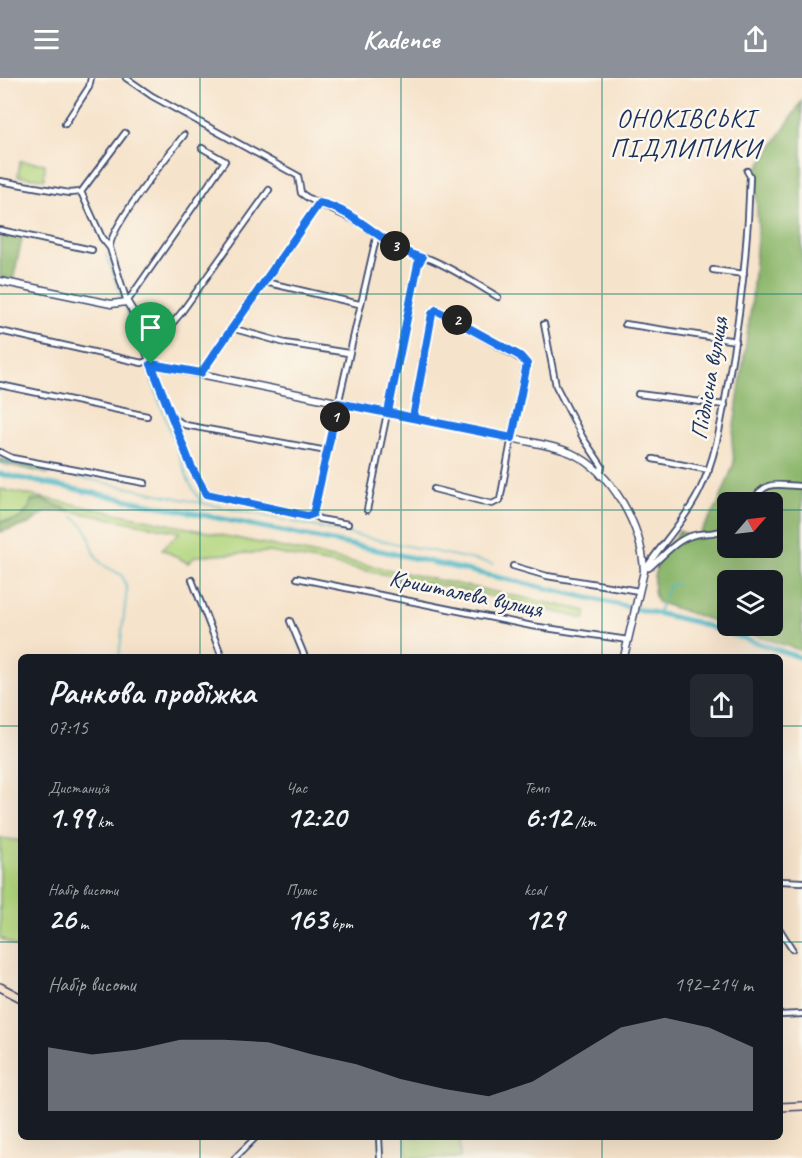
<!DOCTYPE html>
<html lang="uk">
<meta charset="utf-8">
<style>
body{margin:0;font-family:Caveat,sans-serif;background:#242831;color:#f1f3f6;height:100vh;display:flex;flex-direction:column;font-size:22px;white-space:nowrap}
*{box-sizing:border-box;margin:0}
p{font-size:20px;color:#9ea1a6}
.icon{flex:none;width:33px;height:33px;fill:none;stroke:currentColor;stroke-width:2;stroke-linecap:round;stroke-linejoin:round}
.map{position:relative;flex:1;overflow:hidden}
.drawer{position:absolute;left:18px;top:576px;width:765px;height:486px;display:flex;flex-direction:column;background:#171b24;border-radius:9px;box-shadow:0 6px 24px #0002}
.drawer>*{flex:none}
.needle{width:39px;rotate:62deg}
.controls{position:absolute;left:717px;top:414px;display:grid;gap:12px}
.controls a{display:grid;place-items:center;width:66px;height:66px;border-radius:9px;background:#171b24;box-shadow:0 6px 24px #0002;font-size:30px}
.pin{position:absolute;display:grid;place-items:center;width:51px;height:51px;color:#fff;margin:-62px -26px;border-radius:50% 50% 50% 0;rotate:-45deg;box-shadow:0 0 6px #0007}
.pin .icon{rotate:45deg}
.km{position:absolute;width:30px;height:30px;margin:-15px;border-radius:50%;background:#222;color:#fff;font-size:16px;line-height:30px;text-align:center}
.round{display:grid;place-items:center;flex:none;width:63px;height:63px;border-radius:9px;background:#242831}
.overview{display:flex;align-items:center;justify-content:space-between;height:102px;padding:0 30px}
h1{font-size:33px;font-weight:800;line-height:45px}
.metrics{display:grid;grid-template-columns:repeat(3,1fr);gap:9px;height:102px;padding:6px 30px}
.metrics div{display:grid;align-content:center}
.metrics b{font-size:30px;font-weight:800}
.metrics small{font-size:16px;font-weight:400}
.metrics p{font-size:16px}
.chart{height:168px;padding:12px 30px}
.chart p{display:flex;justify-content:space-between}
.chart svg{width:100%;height:108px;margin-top:6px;fill:#8c9099;opacity:.7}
header{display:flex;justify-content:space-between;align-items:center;height:78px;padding:0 30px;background:#8c9099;color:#fff;font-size:27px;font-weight:800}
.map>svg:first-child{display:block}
.green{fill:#b2d67e;stroke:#66826e;stroke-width:1.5}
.forest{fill:#8db76d;stroke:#547366;stroke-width:1.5;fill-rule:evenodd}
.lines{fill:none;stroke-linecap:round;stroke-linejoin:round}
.stream{stroke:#49b5c5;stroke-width:1.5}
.canal{stroke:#49b5c5;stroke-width:5}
.minor-casing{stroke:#3c4a6e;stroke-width:8}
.tertiary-casing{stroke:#3c4a6e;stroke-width:9}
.secondary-casing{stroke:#3c4a6e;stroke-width:10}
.minor{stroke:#fff;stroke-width:4.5}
.tertiary{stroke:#fff;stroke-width:6}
.secondary{stroke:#fbe5cf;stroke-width:7}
.route-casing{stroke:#fff;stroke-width:12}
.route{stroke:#1a73e8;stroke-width:8}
.grid{fill:none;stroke:#0f766e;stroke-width:1.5;stroke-opacity:0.55}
.labels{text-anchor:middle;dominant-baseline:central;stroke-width:5;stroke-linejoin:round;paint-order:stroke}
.street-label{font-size:24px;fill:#1b2f5e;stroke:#fbf7ec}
.neighbourhood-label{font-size:26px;letter-spacing:1.5px;fill:#1b2f5e;stroke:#fbf7ec}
</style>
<header><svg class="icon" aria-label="menu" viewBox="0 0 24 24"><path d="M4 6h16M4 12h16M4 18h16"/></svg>Kadence<svg class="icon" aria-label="share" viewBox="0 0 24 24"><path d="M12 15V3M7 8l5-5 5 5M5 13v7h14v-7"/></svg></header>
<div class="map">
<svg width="802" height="1080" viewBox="0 0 802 1080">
<rect width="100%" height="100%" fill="#fbf7ec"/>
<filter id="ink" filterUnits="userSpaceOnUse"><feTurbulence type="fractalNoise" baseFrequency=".0167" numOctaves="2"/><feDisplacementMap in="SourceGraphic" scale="12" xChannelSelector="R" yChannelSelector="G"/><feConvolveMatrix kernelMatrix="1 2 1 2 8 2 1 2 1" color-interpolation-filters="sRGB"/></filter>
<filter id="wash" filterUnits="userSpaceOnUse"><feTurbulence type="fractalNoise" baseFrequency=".008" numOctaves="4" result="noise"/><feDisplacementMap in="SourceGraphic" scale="24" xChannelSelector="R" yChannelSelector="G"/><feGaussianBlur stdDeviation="1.35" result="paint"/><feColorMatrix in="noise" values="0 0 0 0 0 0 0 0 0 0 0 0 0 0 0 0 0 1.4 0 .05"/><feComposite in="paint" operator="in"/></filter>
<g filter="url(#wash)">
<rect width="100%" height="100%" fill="#f6e3cb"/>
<path class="green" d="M20 83 45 86 44 101 18 98Z
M0 411 587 533 585 541 469 513 270 474 196 478 188 485 162 471 180 454 71 433 41 421 30 429 18 442 0 443Z
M0 760 21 763V872L0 860Z
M405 1059H460V1080H407Z"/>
<path class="forest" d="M802 23V573L657 524C646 493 663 478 679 453L696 461 718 427 734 385 732 362 751 230 758 150 755 95ZM728 424H772V470H728ZM728 502H772V548H728Z
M0 156 22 161 13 202 0 199Z
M0 381 38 388 52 394 48 396 0 385Z
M41 421 71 433H47L29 446 0 454V443C15 445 28 439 31 423Z"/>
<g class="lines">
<path class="stream" d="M106 176 122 221
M125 229 144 280
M146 287 189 404 202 425
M0 383 494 486
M72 438C98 456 86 470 101 485 107 490 116 494 122 497L127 511 119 579
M664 520 669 507 678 506
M658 535 662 525"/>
<path class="canal" d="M0 396 391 475 695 544 802 580"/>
</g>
</g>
<g filter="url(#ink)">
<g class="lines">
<g class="minor-casing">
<path id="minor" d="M126 0 152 18 298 98 301 115C311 124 339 134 354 142 374 152 391 168 412 177 418 180 424 179 430 181 454 191 476 206 498 219
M65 46 89 9 91 0
M0 103 69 115 81 114 125 55
M81 114 102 160 110 170 127 224 225 83 202 70
M0 152 92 172
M110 170C108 151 170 75 184 57
M713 192 744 196
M265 204 359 226
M544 246 556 308 583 360 602 388 600 398
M625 246 736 263
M231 250 285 265 348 275
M0 253 142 285 149 282
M147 276 181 235 269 112
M151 286 191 388 206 415 307 438 313 436 319 441 348 446
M201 295 319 125
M0 307 147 338
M638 316 725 327
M173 340 185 347 327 373
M413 340 432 236 436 232 526 284 500 422 492 426 434 411
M0 374 12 380 145 405
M653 381 709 392
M751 424C768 400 776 408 802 408
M367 432 418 186 422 180
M313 436 377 156
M513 488 547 498 639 513
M649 490C661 480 676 462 691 458 705 453 713 458 728 450
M644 493C661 466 685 443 699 414 717 378 722 338 729 299 741 232 748 166 750 98L747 93
M297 500 532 548 628 562
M192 502 222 579
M290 543 305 579
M780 803 802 804
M780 852 792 871
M780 937 802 936
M379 1059 380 1080
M235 1080 256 1059"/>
</g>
<g class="tertiary-casing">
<path id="tertiary" d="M0 203 111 226 127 224 132 232 151 286 512 360C532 365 553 367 571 375 613 394 642 449 644 493L624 579"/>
</g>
<g class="secondary-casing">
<path id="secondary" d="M0 909 21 920
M780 1029 802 1028"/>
</g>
<use href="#minor" class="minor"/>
<use href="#tertiary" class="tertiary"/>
<use href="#secondary" class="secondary"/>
</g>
</g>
<g class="lines" filter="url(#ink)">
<g class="route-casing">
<path id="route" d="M151 286 191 388 206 416 307 438 313 436 314 432 338 325 512 360 527 286 520 278 436 232 432 236 413 340 388 334 418 186 422 180C385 170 358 133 319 125L201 295 151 286"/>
</g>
<use href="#route" class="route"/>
</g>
<path class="grid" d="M200 0V579M401 0V579M602 0V579M0 216H802M0 432H728M772 432H802M0 648H21M780 648H802M0 864H21M780 864H802M200 1059V1080M401 1059V1080M602 1059V1080"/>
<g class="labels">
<g class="street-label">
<text transform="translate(709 300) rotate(-80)">Підлісна вулиця</text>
<text transform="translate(466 515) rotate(12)">Кришталева вулиця</text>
</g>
<g class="neighbourhood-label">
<text x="686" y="40">ОНОКІВСЬКІ<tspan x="686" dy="30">ПІДЛИПИКИ</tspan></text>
</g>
</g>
</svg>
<div class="controls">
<a><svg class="needle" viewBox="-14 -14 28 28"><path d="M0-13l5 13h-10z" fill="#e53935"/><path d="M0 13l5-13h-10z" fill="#9ea1a6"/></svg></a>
<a><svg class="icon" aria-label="layers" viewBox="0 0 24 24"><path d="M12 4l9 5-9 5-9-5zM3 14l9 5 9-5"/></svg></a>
</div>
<div class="pin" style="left:151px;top:286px;background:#1e9e55"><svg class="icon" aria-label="arrive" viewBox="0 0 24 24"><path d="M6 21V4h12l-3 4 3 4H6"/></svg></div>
<b class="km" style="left:335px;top:339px">1</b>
<b class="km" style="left:457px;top:242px">2</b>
<b class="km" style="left:395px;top:168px">3</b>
<section class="drawer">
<div class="overview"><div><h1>Ранкова пробіжка</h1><p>07:15</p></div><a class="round"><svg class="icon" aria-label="share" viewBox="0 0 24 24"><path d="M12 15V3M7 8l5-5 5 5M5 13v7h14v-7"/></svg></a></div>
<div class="metrics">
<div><p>Дистанція</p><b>1.99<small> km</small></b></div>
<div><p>Час</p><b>12:20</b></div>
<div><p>Темп</p><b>6:12<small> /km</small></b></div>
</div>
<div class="metrics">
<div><p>Набір висоти</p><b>26<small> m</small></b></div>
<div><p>Пульс</p><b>163<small> bpm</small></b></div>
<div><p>kcal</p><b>129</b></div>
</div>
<div class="chart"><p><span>Набір висоти</span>192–214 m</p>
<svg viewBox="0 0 160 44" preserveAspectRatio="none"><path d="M0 44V18L10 21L20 19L30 15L40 15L50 16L60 21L70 25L80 31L90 35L100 38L110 32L120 21L130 10L140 6L150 10L160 18V44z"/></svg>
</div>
</section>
</div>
